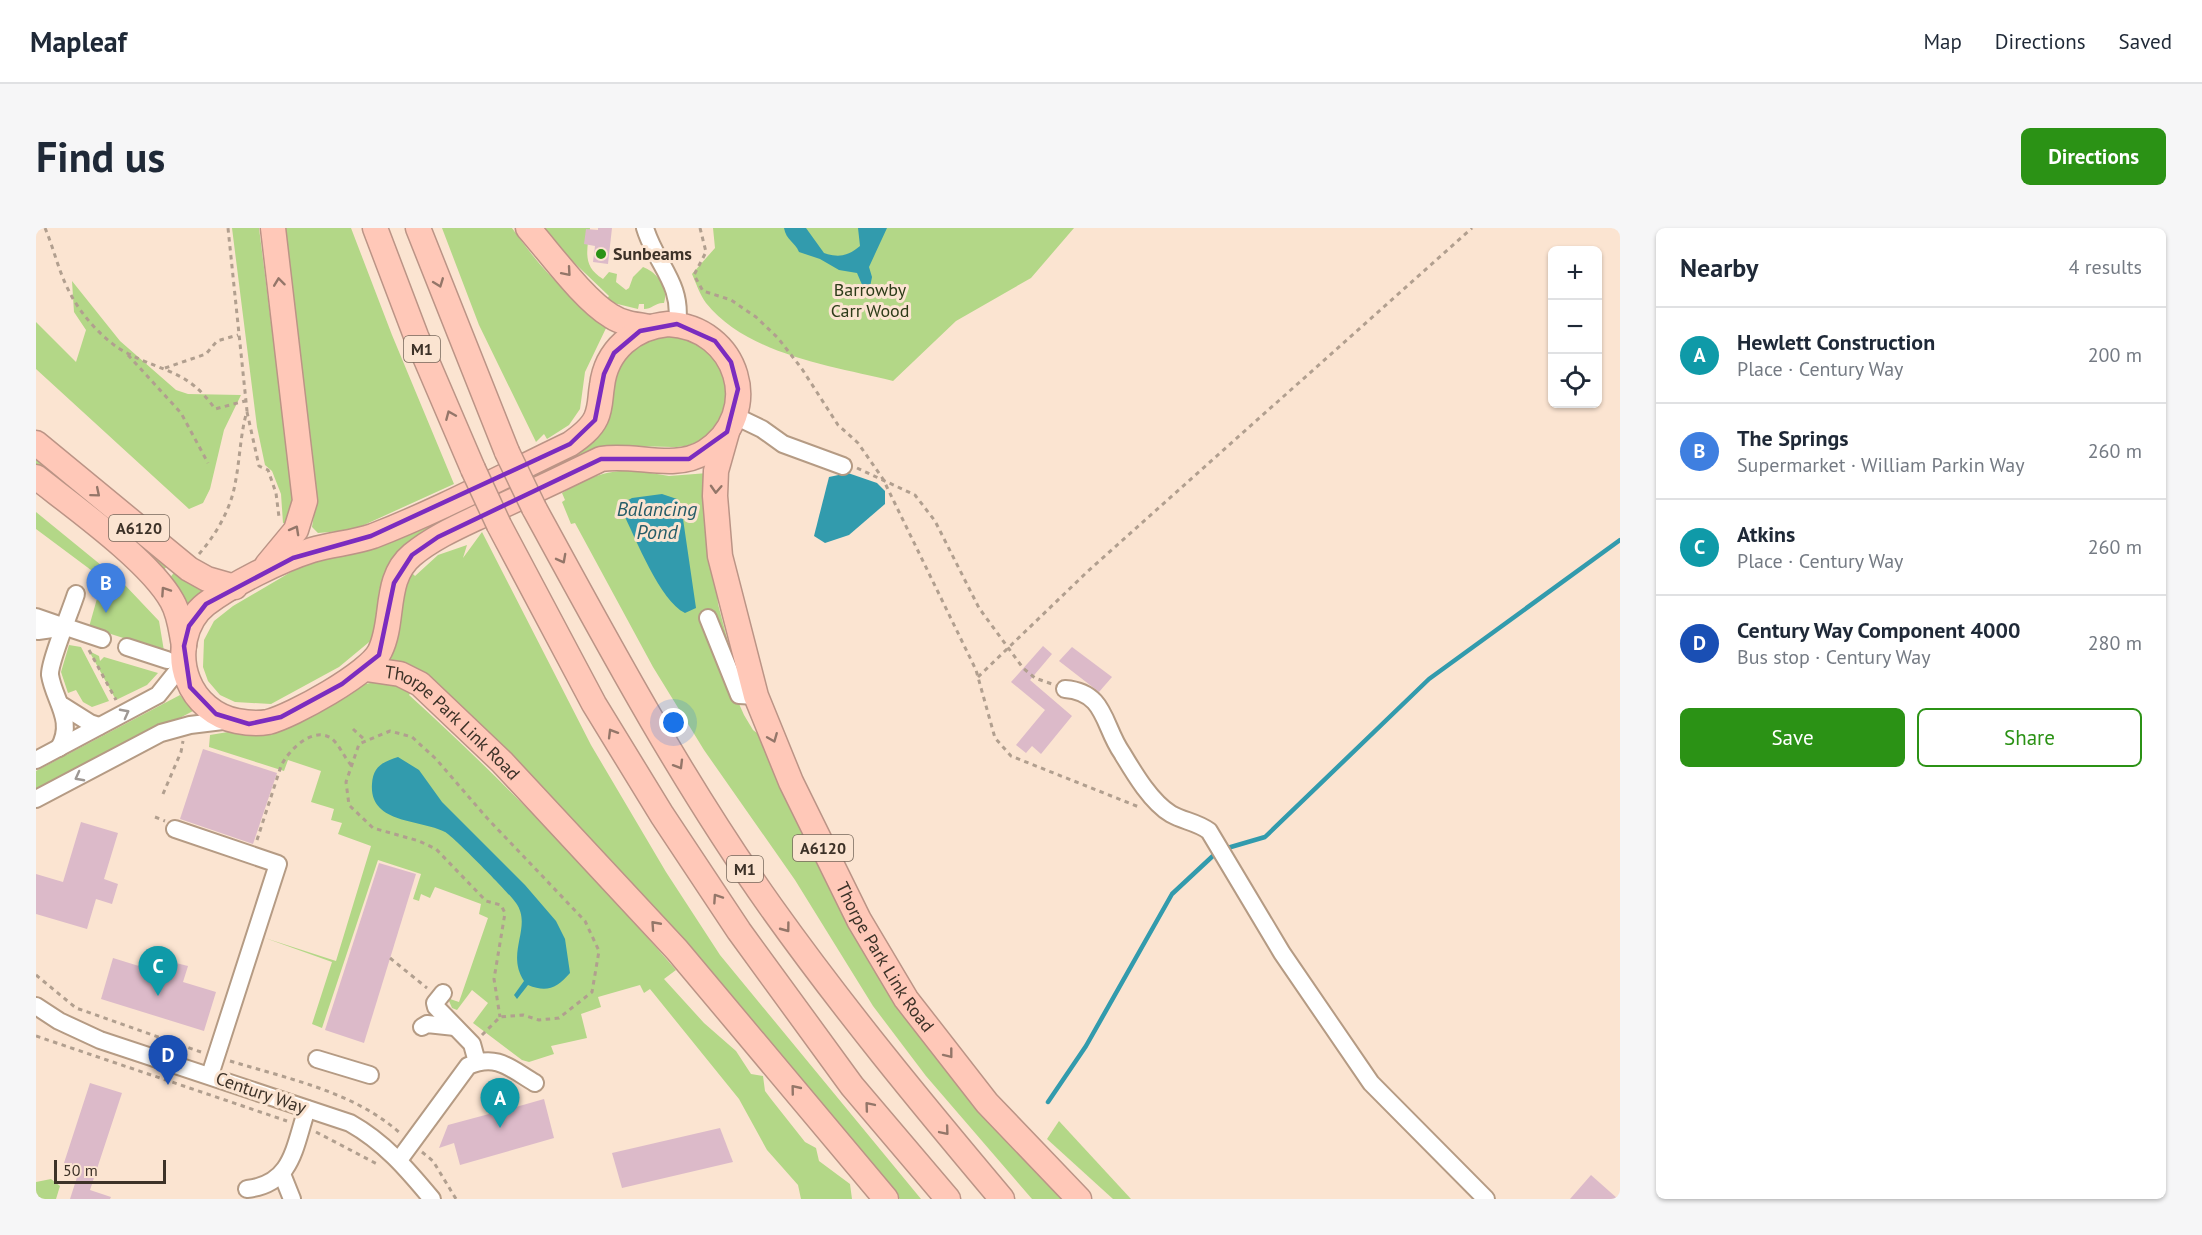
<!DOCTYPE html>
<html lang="en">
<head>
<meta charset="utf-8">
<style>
	:root { --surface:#fff; --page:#f6f6f7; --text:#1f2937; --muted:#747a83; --line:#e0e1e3; --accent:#2b9215 }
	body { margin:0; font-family:"PT Sans",sans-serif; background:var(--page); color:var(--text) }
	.controls { position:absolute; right:18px; top:18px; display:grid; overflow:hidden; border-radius:9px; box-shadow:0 2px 4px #0004 }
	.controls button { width:54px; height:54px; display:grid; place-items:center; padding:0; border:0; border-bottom:2px solid var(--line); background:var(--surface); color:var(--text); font:30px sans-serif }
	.scale { position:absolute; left:18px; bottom:15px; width:112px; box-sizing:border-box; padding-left:6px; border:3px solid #3d3228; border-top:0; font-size:16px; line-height:21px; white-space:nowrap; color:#3d3228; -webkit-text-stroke:4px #fbe4d1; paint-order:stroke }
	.you { position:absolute; left:638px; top:495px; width:21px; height:21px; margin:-15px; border:4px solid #fff; border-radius:50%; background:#1a73e8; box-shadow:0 0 0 9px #1a73e833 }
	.badge { display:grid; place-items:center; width:39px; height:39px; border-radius:50%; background:var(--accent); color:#fff; font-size:20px; font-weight:700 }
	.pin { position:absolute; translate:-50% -50px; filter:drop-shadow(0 2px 3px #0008) }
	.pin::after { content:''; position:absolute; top:32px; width:21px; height:18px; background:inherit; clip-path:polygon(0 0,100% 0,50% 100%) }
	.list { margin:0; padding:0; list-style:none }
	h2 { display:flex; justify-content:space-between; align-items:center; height:78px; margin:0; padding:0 24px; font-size:26px }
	h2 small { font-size:20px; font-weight:400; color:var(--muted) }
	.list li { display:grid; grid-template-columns:39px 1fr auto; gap:18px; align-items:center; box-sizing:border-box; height:96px; padding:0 24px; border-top:2px solid var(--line) }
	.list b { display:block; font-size:22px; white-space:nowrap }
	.list p { margin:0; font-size:20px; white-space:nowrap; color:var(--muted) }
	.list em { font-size:20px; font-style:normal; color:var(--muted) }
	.actions { display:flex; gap:12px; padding:18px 24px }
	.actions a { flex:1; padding:14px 0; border:2px solid var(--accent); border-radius:9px; text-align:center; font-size:21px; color:var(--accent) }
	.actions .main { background:var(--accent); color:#fff }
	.icon { flex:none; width:33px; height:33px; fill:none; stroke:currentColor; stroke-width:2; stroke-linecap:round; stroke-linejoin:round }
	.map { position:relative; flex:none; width:1584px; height:971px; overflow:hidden; border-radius:9px }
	header { display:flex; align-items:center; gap:36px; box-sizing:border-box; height:84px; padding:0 30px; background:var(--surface); border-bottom:2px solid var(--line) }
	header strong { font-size:28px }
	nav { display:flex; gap:33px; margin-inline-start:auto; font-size:21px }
	.intro { display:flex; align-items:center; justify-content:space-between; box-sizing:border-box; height:144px; padding:0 36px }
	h1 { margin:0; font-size:42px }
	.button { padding:15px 27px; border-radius:9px; background:var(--accent); color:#fff; font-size:21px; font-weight:700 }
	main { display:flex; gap:36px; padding:0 36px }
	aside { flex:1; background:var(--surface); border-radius:9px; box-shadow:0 2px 4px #0004 }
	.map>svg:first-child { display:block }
	.green { fill:#b3d787 }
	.water { fill:#329bad }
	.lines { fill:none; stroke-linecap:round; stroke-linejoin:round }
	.stream { stroke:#329bad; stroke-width:4.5 }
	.building { fill:#dcbac9 }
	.minor-casing { stroke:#b59b84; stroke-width:20 }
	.highway-casing { stroke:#bb9486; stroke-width:27 }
	.path { stroke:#b19f8f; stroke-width:3; stroke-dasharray:4.5 4.5; stroke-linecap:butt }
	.minor { stroke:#fff; stroke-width:16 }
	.highway { stroke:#ffc8b8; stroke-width:24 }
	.highway-bridge-casing { stroke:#bb9486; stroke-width:27; stroke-linecap:butt }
	.highway-bridge { stroke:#ffc8b8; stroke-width:24 }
	.oneway { stroke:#947669 }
	.oneway2 { stroke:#9e9894 }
	.marked { fill:none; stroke:#7b2cbf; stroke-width:4.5; stroke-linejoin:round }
	.poi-dot { fill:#2b9215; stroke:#fbe4d1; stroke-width:2 }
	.labels { text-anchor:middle; stroke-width:6; stroke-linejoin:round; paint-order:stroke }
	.shield { fill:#fbe4d1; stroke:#76675b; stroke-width:1.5 }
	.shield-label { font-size:16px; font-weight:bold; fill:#3d3228 }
	.poi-label { font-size:18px; font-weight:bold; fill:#3d3228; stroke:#fbe4d1; text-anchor:start }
	.park-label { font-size:18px; fill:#2c3b18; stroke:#fbe4d1 }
	.street-label { font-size:18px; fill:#3d3228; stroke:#fbe4d1 }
	.water-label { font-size:20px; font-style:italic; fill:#255c67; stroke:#fbe4d1 }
</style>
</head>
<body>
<header>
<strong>Mapleaf</strong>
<nav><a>Map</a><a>Directions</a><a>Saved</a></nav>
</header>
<div class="intro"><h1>Find us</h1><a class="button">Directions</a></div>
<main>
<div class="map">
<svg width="1584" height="971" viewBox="0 0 1584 971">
	<rect width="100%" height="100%" fill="#fbe4d1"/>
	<!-- green -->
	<g class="green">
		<path d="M196 0H223L257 267V282L253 297 247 295 245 266 236 243 229 237 221 199Z"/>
		<path d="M245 0H315L356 107 418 256 317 302 282 305 276 299 280 275Z"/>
		<path d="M406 0H476C502 37 534 73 572 96L549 144 544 181 533 197 511 211 508 206 500 214 443 97Z"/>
		<path d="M508 0H554C551 23 546 38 567 51L573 44 581 46 580 54 590 62 593 60 597 49 607 39C621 44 633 60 628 75 620 74 616 81 608 81V76H603L602 81 569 73 573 68 528 25Z"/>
		<path d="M677 0H1038L995 50 920 93 857 153C796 138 712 127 670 75 664 67 660 55 656 46L679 20Z"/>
		<path d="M36 53 84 113 140 162 152 166 205 167 188 202 174 261 167 275 153 281 0 141V94L40 134 50 102 38 84Z"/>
		<path d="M638 106C651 110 665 113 675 124 698 148 694 187 669 208 646 228 622 213 599 221 572 230 546 246 521 259 465 286 409 314 353 341L343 362 342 393 338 410 303 439 235 476 199 474 184 467 172 453 167 439 168 412 178 393 197 378 260 341 544 217C556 194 582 129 602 116 614 109 625 108 638 106Z"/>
		<path d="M0 228 132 337 126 344 0 242Z"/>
		<path d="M597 242 633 248 672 245 682 376 699 441 696 460 708 487 717 502 725 508 783 635 1029 971H996L890 848 837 778 759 652 668 522 617 439 539 295 535 296 526 274 529 272 526 265C552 250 566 243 597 242Z"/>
		<path d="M0 284 87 355 123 393 128 423 53 399 64 360 53 357 52 352 59 345 0 301Z"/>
		<path d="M446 304 555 517 630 644 684 727 885 971H864L674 746 581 639 492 545 351 433 367 359 375 344 379 348 402 327 431 317 427 330Z"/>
		<path d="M140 342 170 363 152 380 133 351Z"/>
		<path d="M33 417 45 419 73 473 56 479 47 474 40 462 32 465 25 444Z"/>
		<path d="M53 423 63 428 64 433 68 429 122 445 111 457 80 472Z"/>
		<path d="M338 454 360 455 375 464 373 467C468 553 556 645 640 742L628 751 668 795 700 823 715 846 727 848 729 863 735 871 769 914 780 920 783 933 814 956 816 971H765L762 957 731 922 703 871 614 761 608 765 604 757 562 769 565 779 545 786 551 810 515 818 518 826 493 834 486 832 437 795 452 775 436 762 421 782 416 780 413 773 414 771 423 774 452 690 443 686 445 676 399 659 394 670 385 666 383 673 377 671 385 646 342 632 286 800 276 796 296 734 229 710 300 733 335 618 302 606 306 595 295 592 298 581 275 574 285 543 252 532 248 543 173 519 174 507 192 504 222 507 318 459Z"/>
		<path d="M144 467 157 483 0 566V543Z"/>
		<path d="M1023 893 1095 971H1077L1011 911Z"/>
		<path d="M15 951 24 958 20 971H0V954Z"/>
	</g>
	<!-- water -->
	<g class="water">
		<path d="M748 0H770L788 25C803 30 812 28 824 18L822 0H851L833 39 836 49 834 59H827L821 45 803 42 784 31 763 24C759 14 750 12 748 0Z"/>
		<path d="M812 245 841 255 849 263V276L813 307 789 315 778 308 793 249Z"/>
		<path d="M626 266 641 271 646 284 660 380 649 385C624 373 600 311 587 285V275L596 270Z"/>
		<path d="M362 529 383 542 406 574 489 657 520 693 529 711 534 745C521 760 511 765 492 757L481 771 478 767 488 753C469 724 497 699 480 675 474 666 416 607 409 604 383 591 333 596 336 556 337 538 347 534 362 529Z"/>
	</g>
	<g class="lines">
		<!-- stream -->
		<g class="stream">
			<path d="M1188 621 1229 609 1393 451 1584 312"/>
			<path d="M1012 874 1050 818 1136 666 1180 625"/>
		</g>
	</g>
	<!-- building -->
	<g class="building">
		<path d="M562 0H576L572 36 557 34 559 18 548 16 550 1 562 2Z"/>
		<path d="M1007 418 1016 426 994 452 1036 488 1005 526 996 518 990 525 980 517 1009 482 975 454Z"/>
		<path d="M1036 419 1076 449 1063 464 1023 433Z"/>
		<path d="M167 521 241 545 217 616 144 591Z"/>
		<path d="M45 594 82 605 68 651 82 656 76 676 60 671 51 701 0 686V646L27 654Z"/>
		<path d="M343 635 380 646 328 815 289 802Z"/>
		<path d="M77 730 132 747 136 734 152 738 147 754 180 764 168 803 65 771Z"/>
		<path d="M54 855 86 865 54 962 75 969 74 971H34L43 943 27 938Z"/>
		<path d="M478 869 480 879 508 871 518 910 424 937 418 915 403 920 412 897 453 886 450 876Z"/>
		<path d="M684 900 697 934 586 960 576 925Z"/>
		<path d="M1555 947 1582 971H1534Z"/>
	</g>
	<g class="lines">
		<!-- minor casing -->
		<g class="minor-casing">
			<g id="minor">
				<path d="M609 0C620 37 647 55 641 96"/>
				<path d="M699 188 726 201 747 216 807 238"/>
				<path d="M0 389 26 398"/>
				<path d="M672 390 703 467 720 468"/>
				<path d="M2 403 30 399 66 411"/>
				<path d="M91 419 131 432"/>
				<path d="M1029 461C1070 464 1067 498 1086 525 1098 545 1115 574 1135 586 1147 593 1161 594 1173 603L1246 725 1335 855 1450 971"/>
				<path d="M27 478 54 495 63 498"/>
				<path d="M23 520C39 492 18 473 14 447 13 435 35 382 40 366"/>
				<path d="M0 532 122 467 142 442 147 428"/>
				<path d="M0 571 125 505 154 497 195 492"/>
				<path d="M139 601 242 636 174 847"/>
				<path d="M407 765 399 775 400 779 436 816 441 834"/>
				<path d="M0 778 23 793 64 812 314 895C348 914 371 941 396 971"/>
				<path d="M386 799 391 796 419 799"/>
				<path d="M281 831 334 847"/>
				<path d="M363 932 432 838C461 825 475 841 499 855"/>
				<path d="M246 946 256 971"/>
				<path d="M211 961C257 956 258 919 271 881"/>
			</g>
		</g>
		<!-- highway casing -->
		<g class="highway-casing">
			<g id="highway">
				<path d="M339 0 380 108 437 241"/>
				<path d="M382 0 471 224"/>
				<path d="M492 0C514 25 548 72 575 88 587 96 601 97 615 99"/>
				<path d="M632 96C702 99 729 185 669 224 638 243 599 225 565 231 528 249 490 267 453 284 426 297 399 308 376 327 347 351 359 393 344 423 334 445 256 488 232 494 221 496 211 495 201 493 179 489 160 473 152 452 142 427 148 393 170 376 197 356 244 332 276 322 296 316 317 315 337 308 404 282 469 247 534 216 544 209 555 201 560 190 565 179 564 169 566 158 570 122 598 99 632 96Z"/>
				<path id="s1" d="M691 204 680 243 679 268 684 328 720 468 755 554 823 692 870 771 951 875 1043 971"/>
				<path d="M0 215 153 341 171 351 199 359"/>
				<path d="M0 249C38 279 114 333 136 373 144 387 145 403 148 418"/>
				<path d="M498 280C572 416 645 552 735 679 807 780 886 876 966 971"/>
				<path d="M463 297 558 476 626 587 703 703 816 858 912 971"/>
				<path d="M231 337 260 302 269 273 237 0"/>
				<path id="s2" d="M330 441 364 446 384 456 466 534 641 722 850 971"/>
			</g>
		</g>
		<!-- path -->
		<g class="path">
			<path d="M9 0C18 21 23 45 34 65 45 87 69 114 91 125 129 145 152 142 179 181L209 173"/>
			<path d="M664 0 670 24 658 47 667 63 695 72 720 89 742 110 766 141 802 197 822 215 847 251 940 442 959 510 975 528 1103 579"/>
			<path d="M92 127 145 185 172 235"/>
			<path d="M129 140 170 126 181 113 202 107"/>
			<path d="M211 184 223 238 232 242 240 265 243 289"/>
			<path d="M821 240 879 267 899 293 943 380 987 440 999 450 1016 456"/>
			<path d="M163 326C179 308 195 281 199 256 204 232 204 207 211 183L192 0"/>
			<path d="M53 422 80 472"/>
			<path d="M942 449 1051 344 1436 0"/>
			<path d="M317 501 329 512"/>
			<path d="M127 566 145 524 147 513"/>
			<path d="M119 589 129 593"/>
			<path d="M221 612 245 538C252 523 276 498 295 510 303 516 308 529 315 537"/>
			<path d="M354 730 391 760"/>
			<path d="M0 747 40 780 165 824"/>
			<path d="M446 807 464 789 487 787 503 792 523 790 556 764 563 723 549 693 451 590 400 531 376 509 354 503 323 516 310 554 313 577 337 600 383 613 400 621 450 673 465 677 469 685 458 751 464 789"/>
			<path d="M0 808 251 893"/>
			<path d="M194 833C253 851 319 864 365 906"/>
			<path d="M280 904 343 937"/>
			<path d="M386 924 397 933 420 971"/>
		</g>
		<!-- minor -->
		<use href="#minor" class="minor"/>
		<!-- highway -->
		<use href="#highway" class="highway"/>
		<!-- highway-bridge casing -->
		<g class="highway-bridge-casing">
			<g id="highway-bridge">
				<path d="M471 224 498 280"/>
				<path d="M437 241 463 297"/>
			</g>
		</g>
		<!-- highway-bridge -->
		<use href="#highway-bridge" class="highway-bridge"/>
	</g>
	<!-- one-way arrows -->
	<defs><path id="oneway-chevron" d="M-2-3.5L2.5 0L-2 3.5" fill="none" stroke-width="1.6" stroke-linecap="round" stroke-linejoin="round" transform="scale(1.5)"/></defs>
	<g class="oneway">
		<use href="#oneway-chevron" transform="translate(531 44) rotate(49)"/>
		<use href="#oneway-chevron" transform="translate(243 54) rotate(-97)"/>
		<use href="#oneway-chevron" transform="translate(403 55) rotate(69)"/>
		<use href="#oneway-chevron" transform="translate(414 187) rotate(-113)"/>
		<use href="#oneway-chevron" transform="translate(680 261) rotate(93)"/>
		<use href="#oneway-chevron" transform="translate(60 265) rotate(40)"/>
		<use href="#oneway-chevron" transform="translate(259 302) rotate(-61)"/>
		<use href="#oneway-chevron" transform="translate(526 331) rotate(62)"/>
		<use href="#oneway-chevron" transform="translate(129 363) rotate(-124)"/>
		<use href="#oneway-chevron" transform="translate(576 505) rotate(-121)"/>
		<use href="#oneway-chevron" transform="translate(737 510) rotate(68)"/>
		<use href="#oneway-chevron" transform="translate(643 537) rotate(59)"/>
		<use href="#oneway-chevron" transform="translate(681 670) rotate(-124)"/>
		<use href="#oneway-chevron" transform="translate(619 697) rotate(-132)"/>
		<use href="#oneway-chevron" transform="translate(750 700) rotate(53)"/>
		<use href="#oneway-chevron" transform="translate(913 826) rotate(52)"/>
		<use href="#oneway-chevron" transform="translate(759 861) rotate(-129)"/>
		<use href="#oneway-chevron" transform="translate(833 878) rotate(-130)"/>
		<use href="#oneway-chevron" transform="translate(909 903) rotate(50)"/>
	</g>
	<g class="oneway2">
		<use href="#oneway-chevron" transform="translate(89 485) rotate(-28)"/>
		<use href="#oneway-chevron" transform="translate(43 549) rotate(152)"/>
	</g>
	<!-- marked area -->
	<path class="marked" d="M641 96 679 113 695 134 702 161 691 204 653 231H565L402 309 376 327 358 355 343 427 306 456 245 489 213 496 180 486 154 459 148 418 153 398 170 376 257 330 335 308 534 216 559 192 568 146 578 125 604 103Z"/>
	<!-- markers -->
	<circle class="poi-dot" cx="565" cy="26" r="6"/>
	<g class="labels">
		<!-- shield labels -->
		<g class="shield">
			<rect x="368" y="108" width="36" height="26" rx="4.5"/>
			<rect x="73" y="287" width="60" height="26" rx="4.5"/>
			<rect x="757" y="607" width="60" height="26" rx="4.5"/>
			<rect x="691" y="628" width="36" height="26" rx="4.5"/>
		</g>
		<g class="shield-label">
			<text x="386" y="127">M1</text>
			<text x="103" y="306">A6120</text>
			<text x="787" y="626">A6120</text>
			<text x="709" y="647">M1</text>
		</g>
		<!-- poi labels -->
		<g class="poi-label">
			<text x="577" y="32">Sunbeams</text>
		</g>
		<!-- park labels -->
		<g class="park-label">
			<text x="834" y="68">Barrowby<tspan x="834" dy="21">Carr Wood</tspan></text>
		</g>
		<!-- street labels -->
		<g class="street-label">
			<text dy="6" stroke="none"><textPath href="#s2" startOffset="105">Thorpe Park Link Road</textPath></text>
			<text dy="6" stroke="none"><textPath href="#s1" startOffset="562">Thorpe Park Link Road</textPath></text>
			<text transform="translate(225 865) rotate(19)" y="6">Century Way</text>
		</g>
		<!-- water labels -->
		<g class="water-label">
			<text x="621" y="288">Balancing<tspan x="621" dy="23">Pond</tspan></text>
		</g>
	</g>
</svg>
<div class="controls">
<button>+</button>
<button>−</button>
<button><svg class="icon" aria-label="locate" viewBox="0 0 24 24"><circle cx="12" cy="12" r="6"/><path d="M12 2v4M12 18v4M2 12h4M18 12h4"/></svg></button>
</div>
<div class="scale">50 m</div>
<div class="you"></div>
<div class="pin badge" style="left:464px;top:900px;background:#0f9aa8">A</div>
<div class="pin badge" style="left:70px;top:385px;background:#3f7fe0">B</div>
<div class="pin badge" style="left:122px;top:768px;background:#0f9aa8">C</div>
<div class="pin badge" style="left:132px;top:857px;background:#1a4fb4">D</div>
</div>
<aside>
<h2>Nearby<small>4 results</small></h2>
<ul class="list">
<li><span class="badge" style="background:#0f9aa8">A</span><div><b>Hewlett Construction</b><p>Place · Century Way</p></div><em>200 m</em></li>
<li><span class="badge" style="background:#3f7fe0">B</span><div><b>The Springs</b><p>Supermarket · William Parkin Way</p></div><em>260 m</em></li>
<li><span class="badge" style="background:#0f9aa8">C</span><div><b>Atkins</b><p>Place · Century Way</p></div><em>260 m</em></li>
<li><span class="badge" style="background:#1a4fb4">D</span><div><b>Century Way Component 4000</b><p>Bus stop · Century Way</p></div><em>280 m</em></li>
</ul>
<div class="actions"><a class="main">Save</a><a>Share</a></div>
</aside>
</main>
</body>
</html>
